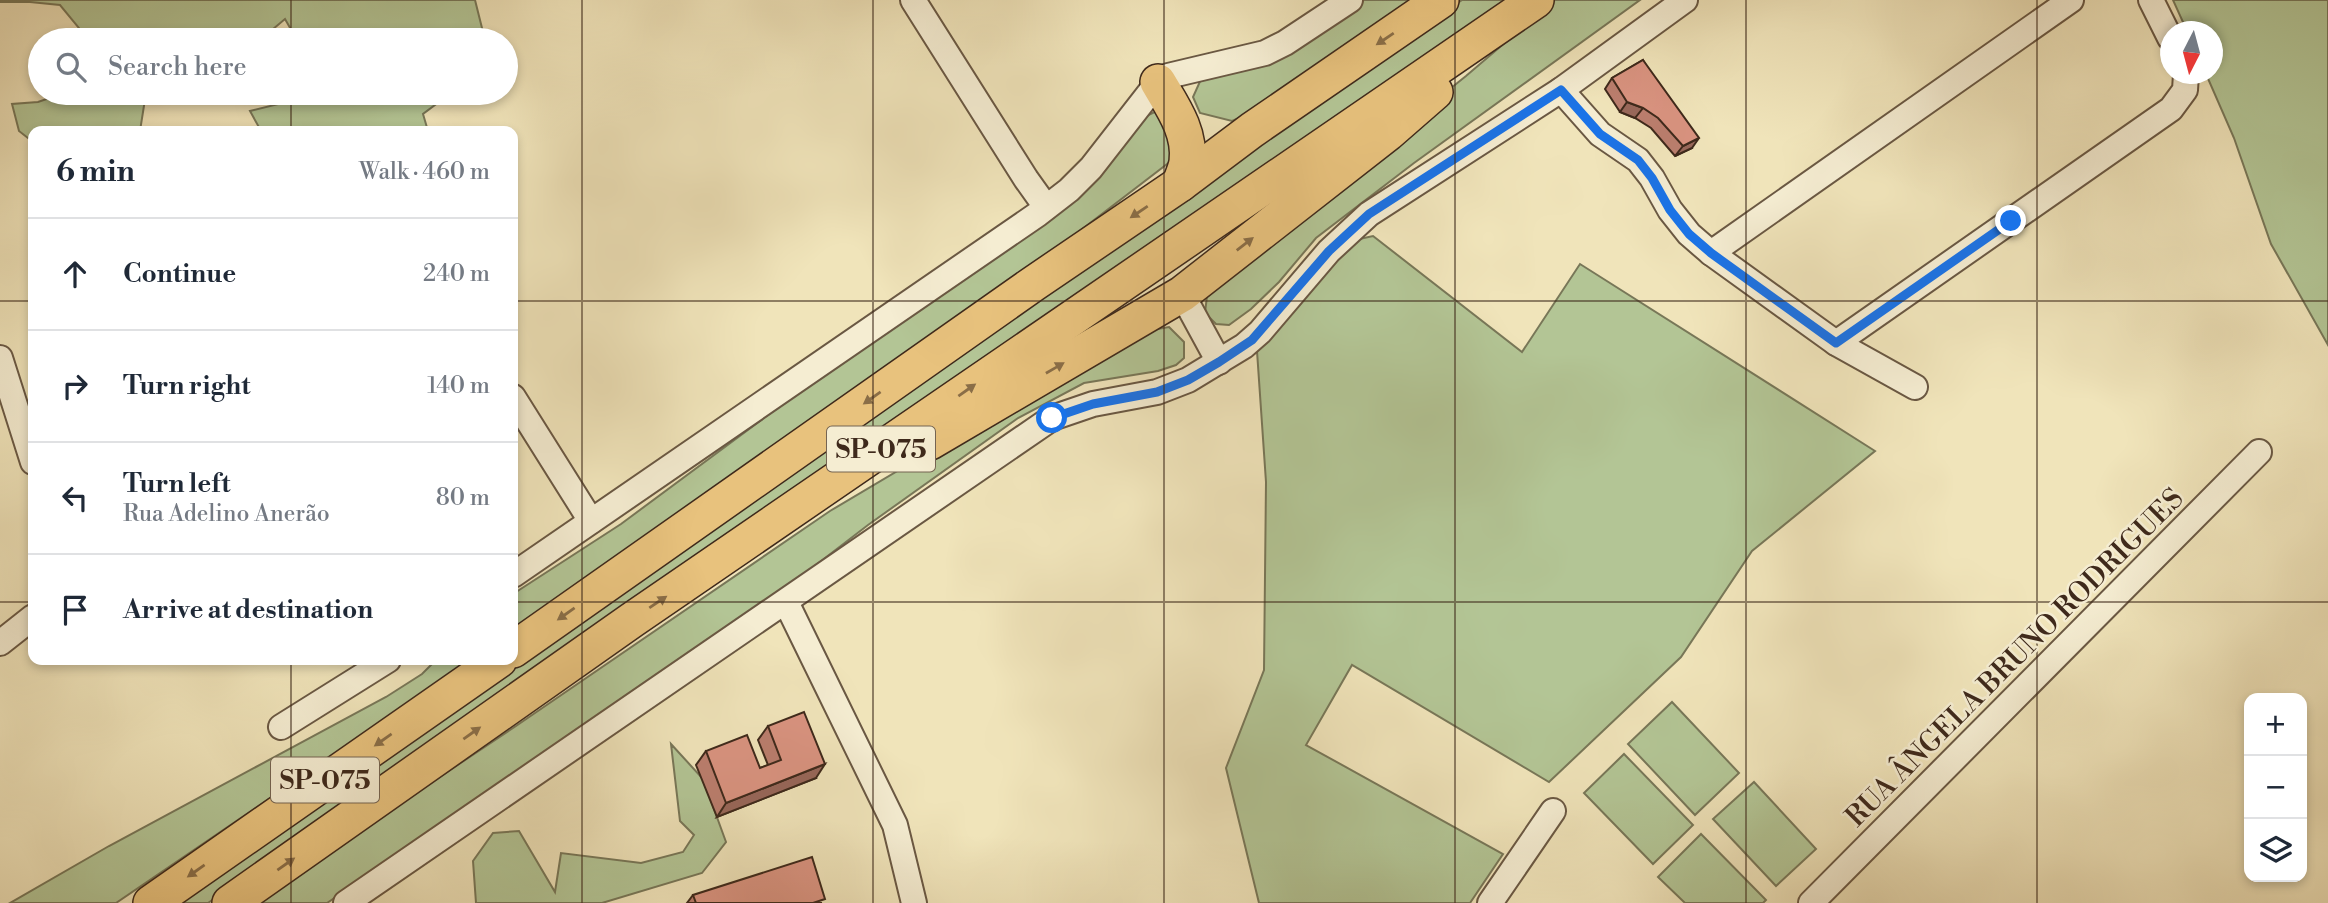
<!DOCTYPE html>
<html lang="en">
<head>
<meta charset="utf-8">
<style>
	:root { --surface:#fff; --page:#f2f2f3; --text:#1f2937; --muted:#747a83; --line:#e0e1e3 }
	body { margin:0; font-family:"Libre Bodoni",serif; background:var(--page); color:var(--text) }
	.controls { position:absolute; right:21px; bottom:21px; display:grid; overflow:hidden; border-radius:14px; box-shadow:0 4px 10px #0003 }
	.controls button { width:63px; height:63px; display:grid; place-items:center; padding:0; border:0; border-bottom:2px solid var(--line); background:var(--surface); color:var(--text); font:35px sans-serif }
	.compass { position:absolute; left:2160px; top:21px; width:63px; height:63px; border-radius:50%; background:var(--surface); box-shadow:0 4px 10px #0003; rotate:186deg }
	.stop { position:absolute; width:21px; height:21px; margin:-16px; border:5px solid #1a73e8; border-radius:50%; background:#fff }
	.stop.end { background:#1a73e8; border-color:#fff; box-shadow:0 2px 7px #0008 }
	.list { margin:0; padding:0; list-style:none }
	h2 { display:flex; justify-content:space-between; align-items:center; height:91px; margin:0; padding:0 28px; font-size:30px }
	h2 small { font-size:23px; font-weight:400; color:var(--muted) }
	.list li { display:grid; grid-template-columns:46px 1fr auto; gap:21px; align-items:center; box-sizing:border-box; height:112px; padding:0 28px; border-top:2px solid var(--line) }
	.list b { display:block; font-size:26px; white-space:nowrap }
	.list p { margin:0; font-size:23px; white-space:nowrap; color:var(--muted) }
	.list em { font-size:23px; font-style:normal; color:var(--muted) }
	.icon { flex:none; width:38px; height:38px; fill:none; stroke:currentColor; stroke-width:2; stroke-linecap:round; stroke-linejoin:round }
	.map { position:relative; flex:none; width:2328px; height:903px; overflow:hidden }
	.search { position:absolute; background:var(--surface); box-shadow:0 4px 10px #0003; left:28px; top:28px; width:490px; height:77px; display:flex; align-items:center; gap:18px; box-sizing:border-box; padding:0 24px; border-radius:38px; color:var(--muted); font-size:26px }
	.panel { position:absolute; background:var(--surface); box-shadow:0 4px 10px #0003; left:28px; top:126px; width:490px; height:539px; border-radius:14px }
	.map>svg:first-child { display:block }
	.green { fill:#b3c595; stroke:#787758; stroke-width:2 }
	.lines { fill:none; stroke-linecap:round; stroke-linejoin:round }
	.minor-casing { stroke:#6a5843; stroke-width:28 }
	.highway-casing { stroke:#3e291b; stroke-width:38 }
	.minor { stroke:#f5edd2; stroke-width:24 }
	.highway { stroke:#e8c27d; stroke-width:35 }
	.wall { fill:#bb7e6e; stroke:#3e291b; stroke-width:2 }
	.shaded-wall { fill:#98675a; stroke:#3e291b; stroke-width:2 }
	.building { fill:#d99380; stroke:#3e291b; stroke-width:2 }
	.oneway { fill:#8a6e47 }
	.route { stroke:#1a73e8; stroke-width:9 }
	.grid { fill:none; stroke:#3e291b; stroke-width:2; stroke-opacity:0.55 }
	.labels { text-anchor:middle; stroke-width:5; stroke-linejoin:round; paint-order:stroke }
	.shield { fill:#f5edd2; stroke:#756452; stroke-width:2 }
	.shield-label { font-size:26px; font-weight:bold; fill:#3e291b }
	.street-label { font-size:28px; fill:#3e291b; stroke:#f5edd2 }
</style>
</head>
<body>
<div class="map">
<svg width="2328" height="903" viewBox="0 0 2328 903">
	<rect width="100%" height="100%" fill="#f0e4ba"/>
	<filter id="stains"><feTurbulence type="fractalNoise" baseFrequency=".00286" numOctaves="4"/><feColorMatrix values="0 0 0 0 .2 0 0 0 0 .09 0 0 0 0 .02 0 0 0 .5 -.17"/></filter>
	<radialGradient id="worn" r=".72"><stop offset=".6" stop-color="#630" stop-opacity="0"/><stop offset="1" stop-color="#630" stop-opacity=".3"/></radialGradient>
	<!-- green -->
	<g class="green">
		<path d="M0 0H475L485 40H297L285 19 260 40H79V28L60 5 30 2H0Z"/>
		<path d="M1363 0H1417L1260 109 1232 121 1200 113 1193 97 1202 77 1294 45Z"/>
		<path d="M1462 0H1516L511 691 208 903H174L989 328Z"/>
		<path d="M1555 0H1640L1414 163 1316 238 1279 282 1251 309 1229 325 1216 324 1205 313 1207 296 1237 260 1466 76Z"/>
		<path d="M2173 0H2328V345L2271 244 2234 138 2206 74H2212V32L2187 31Z"/>
		<path d="M64 93H146L140 131H33V142L19 131 12 104 38 102Z"/>
		<path d="M323 93H451L423 114 428 131H261L250 111Z"/>
		<path d="M1159 110 1169 119 1171 161 914 358 513 633V594L621 524 873 337 1142 118Z"/>
		<path d="M1373 236 1522 352 1580 264 1875 451 1752 551 1681 657 1549 782 1352 665 1306 745 1503 854 1470 903H1259L1226 768 1264 670 1266 482 1257 351 1355 240Z"/>
		<path d="M1169 327 1184 342V358L1176 365 1158 371 1084 383 1018 418 868 525 734 628 327 903H251L516 726 830 511 1128 334Z"/>
		<path d="M436 660H473L116 903H10L109 846 386 697 422 674Z"/>
		<path d="M1672 702 1739 773 1695 815 1628 744Z"/>
		<path d="M671 744 703 779 726 842 702 873 602 903H476L473 861 493 833 519 831 555 892 561 853 641 863 683 852 694 835 680 821Z"/>
		<path d="M1624 754 1693 825 1653 864 1584 793Z"/>
		<path d="M1754 782 1816 849 1776 886 1713 819Z"/>
		<path d="M1701 834 1766 900 1763 903H1685L1658 877Z"/>
	</g>
	<g class="lines">
		<!-- minor casing -->
		<g class="minor-casing">
			<g id="minor">
				<path d="M913 0 1026 179 1046 207"/>
				<path d="M2151 0 2170 38"/>
				<path d="M1561 90 1600 134 1638 160 1652 178 1670 210 1689 234 1711 253 1836 343 1915 387"/>
				<path d="M1711 253 2071 0"/>
				<path d="M1182 294 1219 362"/>
				<path d="M1836 343 2171 109 2185 90 2186 74"/>
				<path d="M0 358 33 462"/>
				<path d="M513 397 591 521"/>
				<path d="M513 575 1038 214 1069 190 1091 168 1158 82 1168 76 1265 53 1285 43 1350 0"/>
				<path d="M786 602 895 825 914 903"/>
				<path d="M0 643 33 617"/>
				<path d="M281 727 388 660"/>
				<path d="M346 903 1052 418 1093 404 1157 392 1188 380 1244 346 1260 332 1329 251 1369 214 1561 90 1685 0"/>
				<path d="M1490 903 1553 811"/>
				<path d="M1811 903 2259 452"/>
			</g>
		</g>
		<!-- highway casing -->
		<g class="highway-casing">
			<g id="highway">
				<path d="M1158 82C1172 106 1191 132 1187 162 1186 169 1182 177 1180 184"/>
				<path d="M930 442 1182 294 1388 133 1435 92"/>
				<path d="M513 650 1033 284 1180 184 1252 130 1441 0"/>
				<path d="M151 903 499 660"/>
				<path d="M230 903 632 620 1536 0"/>
			</g>
		</g>
		<!-- minor -->
		<use href="#minor" class="minor"/>
		<!-- highway -->
		<use href="#highway" class="highway"/>
	</g>
	<!-- wall -->
	<g class="wall">
		<path d="M1643 60 1692 148 1675 156 1651 128 1635 118 1620 112 1605 89 1612 78Z"/>
		<path d="M768 726 816 778 717 817 696 765 706 751 760 768 768 765 758 740Z"/>
		<path d="M693 895 822 903H687Z"/>
	</g>
	<!-- shaded-wall -->
	<g class="shaded-wall">
		<path d="M1627 102 1643 108 1635 118 1620 112Z"/>
		<path d="M1699 138 1692 148 1675 156 1683 146Z"/>
		<path d="M825 764 816 778 717 817 726 803Z"/>
	</g>
	<!-- building -->
	<g class="building">
		<path d="M1643 60 1699 138 1683 146 1658 118 1643 108 1627 102 1612 78Z"/>
		<path d="M804 712 825 764 726 803 706 751 747 735 760 768 781 760 768 726Z"/>
		<path d="M812 857 825 899 813 903H696L693 895Z"/>
	</g>
	<!-- one-way arrows -->
	<defs><path id="oneway-solid" d="M-6-.8H1V-3.2L6.5 0L1 3.2V.8H-6Z" transform="scale(1.75)"/></defs>
	<g class="oneway">
		<use href="#oneway-solid" transform="translate(1385 39) rotate(146)"/>
		<use href="#oneway-solid" transform="translate(1139 212) rotate(146)"/>
		<use href="#oneway-solid" transform="translate(1245 244) rotate(-38)"/>
		<use href="#oneway-solid" transform="translate(1055 368) rotate(-30)"/>
		<use href="#oneway-solid" transform="translate(967 390) rotate(-35)"/>
		<use href="#oneway-solid" transform="translate(872 398) rotate(145)"/>
		<use href="#oneway-solid" transform="translate(658 602) rotate(-34)"/>
		<use href="#oneway-solid" transform="translate(566 614) rotate(145)"/>
		<use href="#oneway-solid" transform="translate(472 733) rotate(-35)"/>
		<use href="#oneway-solid" transform="translate(383 740) rotate(145)"/>
		<use href="#oneway-solid" transform="translate(286 864) rotate(-35)"/>
		<use href="#oneway-solid" transform="translate(196 871) rotate(145)"/>
	</g>
	<g class="lines">
		<!-- route -->
		<path class="route" d="M1052 418 1093 404 1157 392 1188 380 1219 362 1252 340 1329 251 1369 214 1561 90 1600 134 1638 160 1652 178 1670 210 1689 234 1711 253 1836 343 2011 221"/>
	</g>
	<!-- grid -->
	<path class="grid" d="M291 0V40M582 0V903M873 0V903M1164 0V903M1455 0V903M1746 0V903M2037 0V903M291 93V131M0 301H33M513 301H2328M0 602H33M513 602H2328M291 660V903"/>
	<g class="labels">
		<!-- shield labels -->
		<g class="shield">
			<rect x="827" y="426.5" width="108" height="45" rx="5"/>
			<rect x="271" y="757.5" width="108" height="45" rx="5"/>
		</g>
		<g class="shield-label">
			<text x="881" y="458">SP-075</text>
			<text x="325" y="789">SP-075</text>
		</g>
		<!-- street labels -->
		<g class="street-label">
			<text transform="translate(2014 657) rotate(-45)" y="10">RUA ÂNGELA BRUNO RODRIGUES</text>
		</g>
	</g>
	<rect width="100%" height="100%" filter="url(#stains)"/>
	<rect width="100%" height="100%" fill="url(#worn)"/>
</svg>
<div class="controls">
<button>+</button>
<button>−</button>
<button><svg class="icon" aria-label="layers" viewBox="0 0 24 24"><path d="M12 4l9 5-9 5-9-5zM3 14l9 5 9-5"/></svg></button>
</div>
<svg class="compass" viewBox="-18 -18 36 36"><path d="M0-13l5 13h-10z" fill="#e53935"/><path d="M0 13l5-13h-10z" fill="#747a83"/></svg>
<div class="stop" style="left:1052px;top:418px"></div>
<div class="stop end" style="left:2011px;top:221px"></div>
<div class="search"><svg class="icon" aria-label="search" viewBox="0 0 24 24"><circle cx="10" cy="10" r="6"/><path d="M15 15l6 6"/></svg>Search here</div>
<section class="panel">
<h2>6 min<small>Walk · 460 m</small></h2>
<ul class="list">
<li><svg class="icon" aria-label="ahead" viewBox="0 0 24 24"><path d="M12 20V5M6 11l6-6 6 6"/></svg><div><b>Continue</b></div><em>240 m</em></li>
<li><svg class="icon" aria-label="right" viewBox="0 0 24 24"><path d="M7 20v-9h11M14 6l5 5-5 5"/></svg><div><b>Turn right</b></div><em>140 m</em></li>
<li><svg class="icon" aria-label="left" viewBox="0 0 24 24"><path d="M17 20v-9H6M10 6l-5 5 5 5"/></svg><div><b>Turn left</b><p>Rua Adelino Anerão</p></div><em>80 m</em></li>
<li><svg class="icon" aria-label="arrive" viewBox="0 0 24 24"><path d="M6 21V4h12l-3 4 3 4H6"/></svg><div><b>Arrive at destination</b></div></li>
</ul>
</section>
</div>
</body>
</html>
